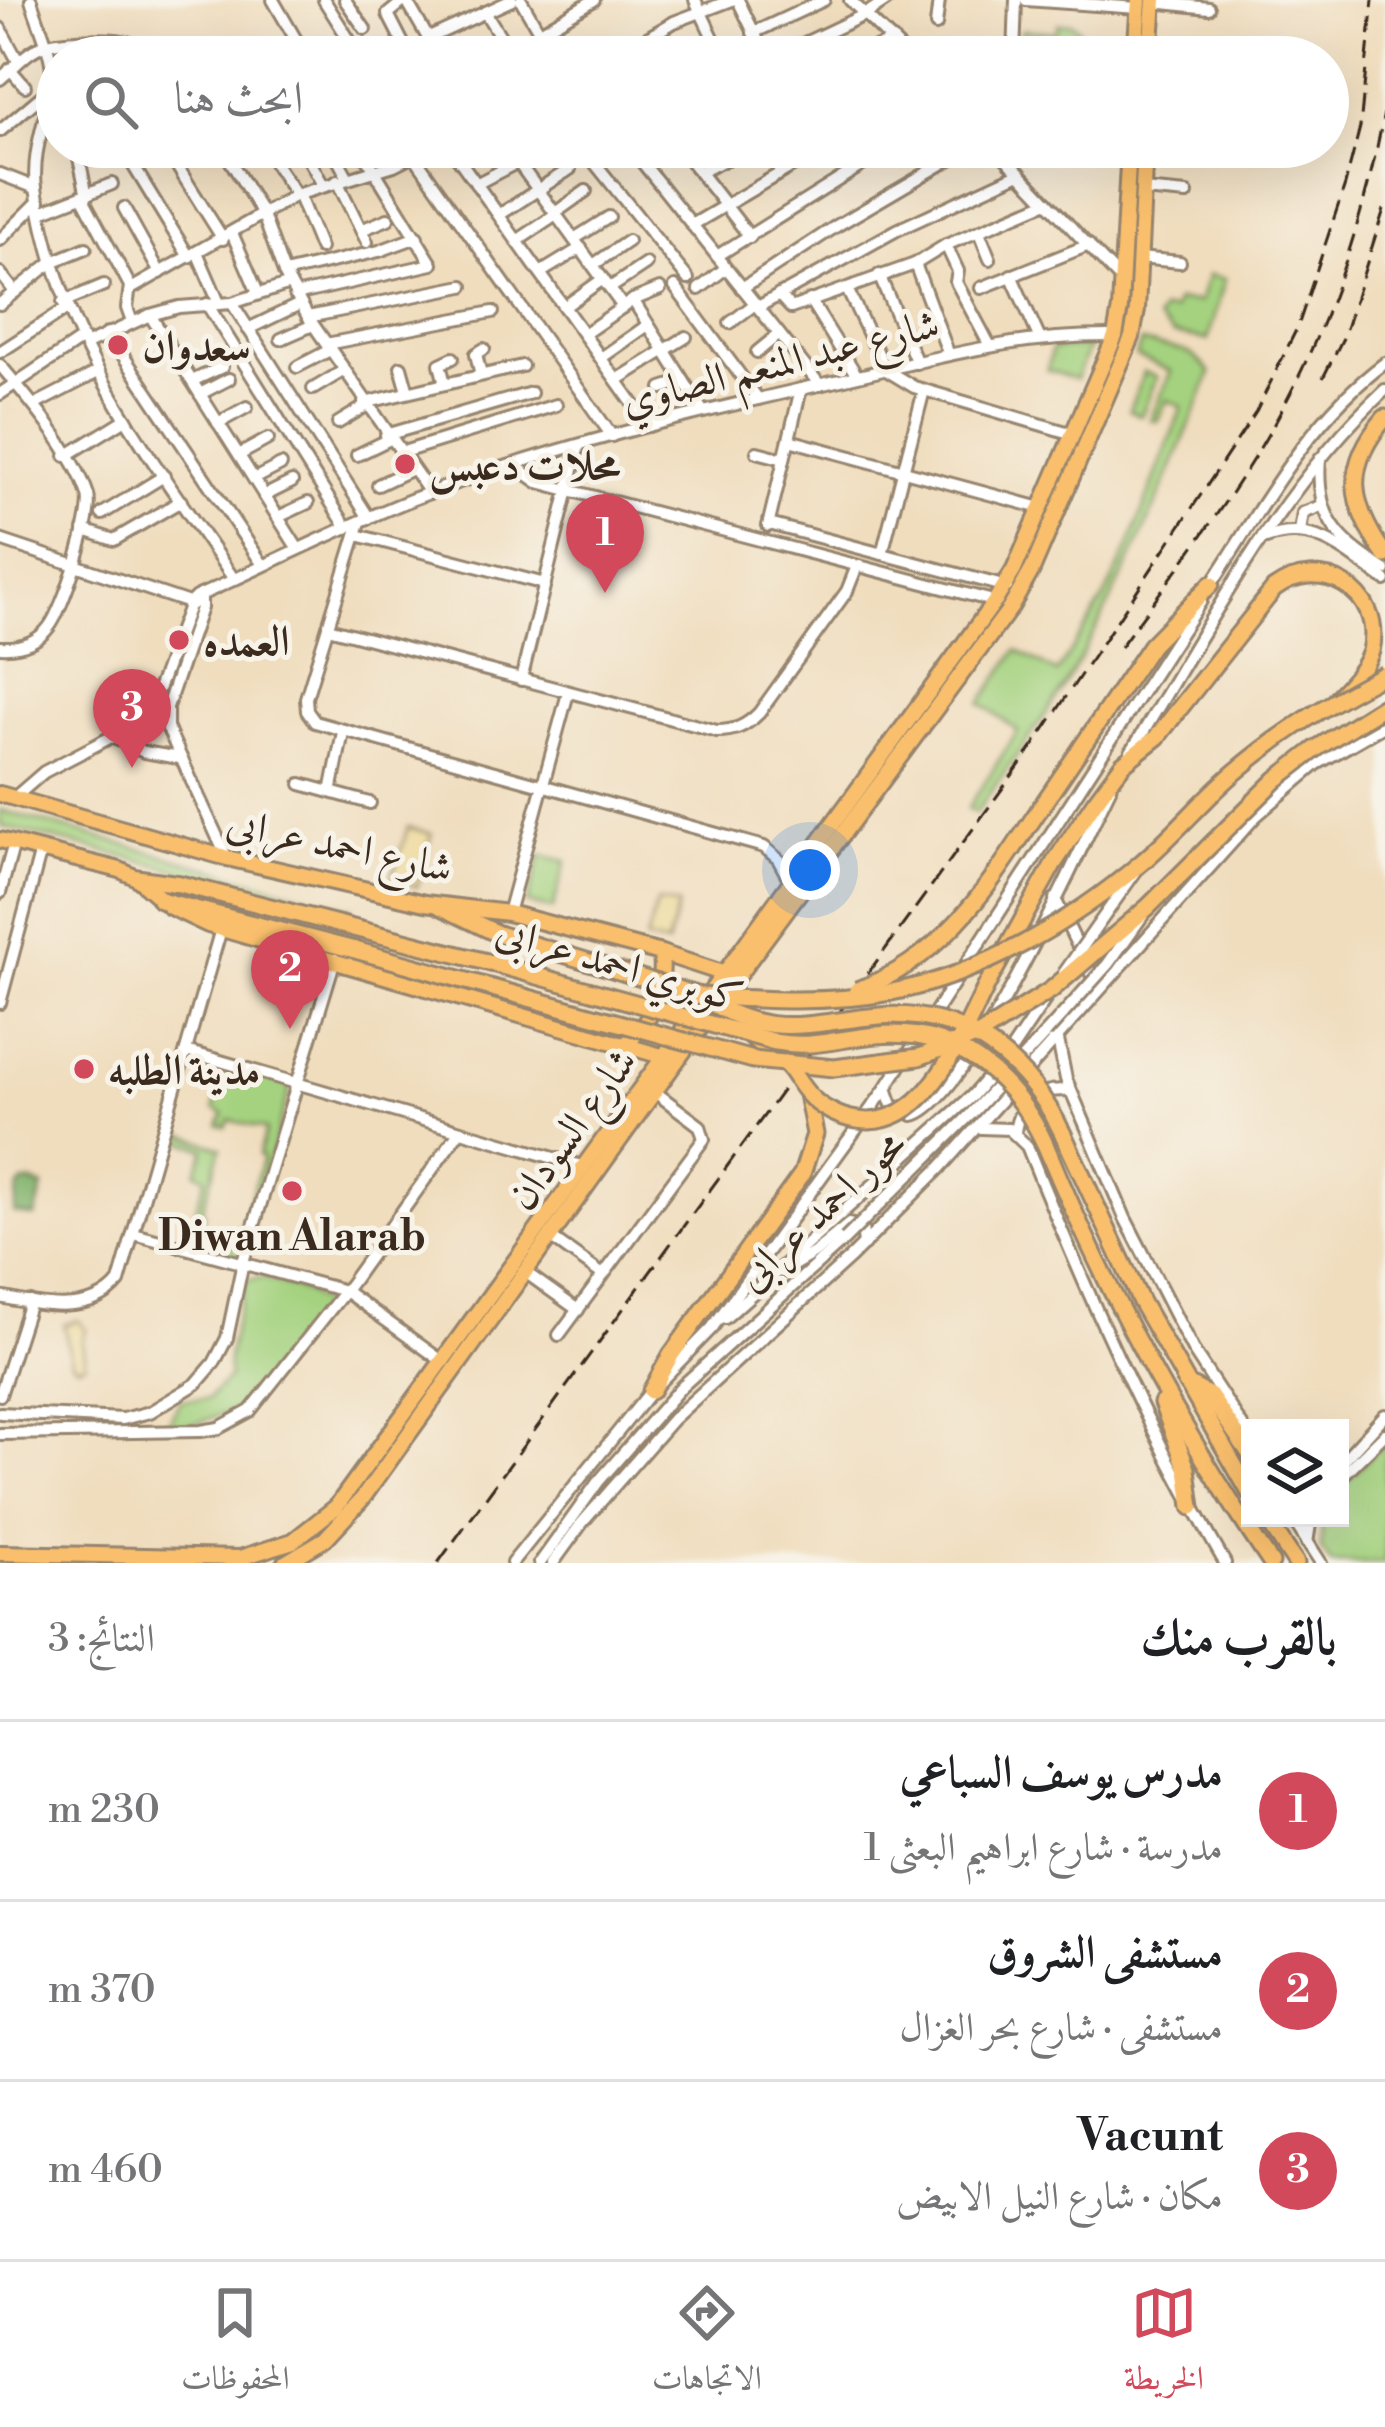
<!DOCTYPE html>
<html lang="ar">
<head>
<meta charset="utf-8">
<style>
	:root { --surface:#fff; --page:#f2f2f2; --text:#202124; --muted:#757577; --line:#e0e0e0; --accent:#d1495b }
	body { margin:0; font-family:"Libre Bodoni",Amiri,serif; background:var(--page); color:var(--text); direction:rtl }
	.controls { position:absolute; right:36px; bottom:36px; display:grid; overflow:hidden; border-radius:0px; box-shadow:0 12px 48px #0002 }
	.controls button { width:108px; height:108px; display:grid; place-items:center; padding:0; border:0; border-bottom:3px solid var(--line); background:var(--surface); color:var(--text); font:60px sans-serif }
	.you { position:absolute; left:810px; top:870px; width:42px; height:42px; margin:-30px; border:9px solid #fff; border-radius:50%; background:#1a73e8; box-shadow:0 0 0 18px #1a73e833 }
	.badge { display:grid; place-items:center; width:78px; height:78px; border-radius:50%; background:var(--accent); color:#fff; font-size:39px; font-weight:700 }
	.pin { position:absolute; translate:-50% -99px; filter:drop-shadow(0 3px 6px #0008) }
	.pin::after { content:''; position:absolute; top:63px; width:42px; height:36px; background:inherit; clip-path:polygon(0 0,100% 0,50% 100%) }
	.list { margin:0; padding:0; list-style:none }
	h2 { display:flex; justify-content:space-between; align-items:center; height:156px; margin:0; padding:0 48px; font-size:51px }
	h2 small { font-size:39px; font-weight:400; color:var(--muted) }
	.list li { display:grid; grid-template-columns:78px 1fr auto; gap:36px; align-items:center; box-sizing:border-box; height:180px; padding:0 48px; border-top:3px solid var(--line) }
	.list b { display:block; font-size:45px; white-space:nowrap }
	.list p { margin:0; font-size:39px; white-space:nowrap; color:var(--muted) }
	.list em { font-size:39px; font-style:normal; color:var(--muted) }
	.icon { flex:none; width:66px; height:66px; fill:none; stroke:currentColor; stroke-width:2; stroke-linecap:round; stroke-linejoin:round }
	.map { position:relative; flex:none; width:1385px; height:1563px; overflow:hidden; direction:ltr }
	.search { position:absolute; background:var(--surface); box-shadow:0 12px 48px #0002; left:36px; right:36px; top:36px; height:132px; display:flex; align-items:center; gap:30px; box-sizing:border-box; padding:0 42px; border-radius:66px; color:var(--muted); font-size:45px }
	.sheet { height:696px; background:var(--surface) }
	nav { display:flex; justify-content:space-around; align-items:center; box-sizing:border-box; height:168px; border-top:3px solid var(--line); background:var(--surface); font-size:33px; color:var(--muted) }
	nav a { display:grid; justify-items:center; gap:6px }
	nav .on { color:var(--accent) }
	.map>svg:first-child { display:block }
	.green { fill:#a4d27f; stroke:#707e4e; stroke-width:3 }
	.forest { fill:#83b46e; stroke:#5f6f46; stroke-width:3 }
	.sand { fill:#eeda9e; stroke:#94825e; stroke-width:3 }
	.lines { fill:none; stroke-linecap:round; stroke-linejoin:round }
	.minor-casing { stroke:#96846e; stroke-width:16 }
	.major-casing { stroke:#96846e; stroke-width:20 }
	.highway-casing { stroke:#96846e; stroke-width:21 }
	.minor { stroke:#fff; stroke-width:10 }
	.major { stroke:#f9bf6d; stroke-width:14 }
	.highway { stroke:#f9bf6d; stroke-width:15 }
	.rail { stroke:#3b2a1e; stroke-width:3; stroke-dasharray:18 9; stroke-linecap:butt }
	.minor-bridge-casing { stroke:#96846e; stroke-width:16; stroke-linecap:butt }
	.highway-bridge-casing { stroke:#96846e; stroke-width:21; stroke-linecap:butt }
	.minor-bridge { stroke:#fff; stroke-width:10 }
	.highway-bridge { stroke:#f9bf6d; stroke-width:15 }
	.poi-dot { fill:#d1495b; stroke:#f7f3e8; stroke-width:4.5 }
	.labels { text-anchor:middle; stroke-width:10; stroke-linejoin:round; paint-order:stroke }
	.poi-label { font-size:42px; font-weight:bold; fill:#3b2a1e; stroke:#f7f3e8; text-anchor:start }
	.street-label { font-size:42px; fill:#3b2a1e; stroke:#f7f3e8 }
</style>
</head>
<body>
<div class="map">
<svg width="1385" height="1563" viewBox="0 0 1385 1563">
	<rect width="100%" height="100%" fill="#f7f3e8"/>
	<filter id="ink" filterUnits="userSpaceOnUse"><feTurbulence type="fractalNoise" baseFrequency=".00833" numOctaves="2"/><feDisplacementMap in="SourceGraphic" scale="24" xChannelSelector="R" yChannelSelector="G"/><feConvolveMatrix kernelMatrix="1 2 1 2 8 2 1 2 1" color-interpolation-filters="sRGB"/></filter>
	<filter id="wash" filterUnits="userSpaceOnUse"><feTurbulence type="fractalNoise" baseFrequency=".004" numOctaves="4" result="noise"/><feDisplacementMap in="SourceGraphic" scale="48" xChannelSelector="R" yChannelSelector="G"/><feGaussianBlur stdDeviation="2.7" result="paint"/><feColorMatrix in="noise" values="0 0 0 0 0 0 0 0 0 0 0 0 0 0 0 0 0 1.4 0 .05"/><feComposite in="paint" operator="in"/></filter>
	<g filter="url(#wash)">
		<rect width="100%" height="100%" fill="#f0ddbe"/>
		<!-- green -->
		<g class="green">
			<path d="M1072 23 1079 29 1061 49 1025 47 1019 39 1022 30 1056 32 1058 24Z"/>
			<path d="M1210 33 1258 37 1256 57H1231V42L1208 39Z"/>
			<path d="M1208 275 1225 279 1208 340 1173 334 1157 319 1162 310H1174L1176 301 1199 302Z"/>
			<path d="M1141 342C1173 350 1189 345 1211 373 1170 473 1129 573 1075 667 1046 717 1010 765 976 813L968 808 1018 731 981 703 1017 650 1057 673 1104 598 1128 549 1182 407 1167 400 1157 421 1150 420 1171 371 1136 356Z"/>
			<path d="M1089 347 1076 379 1047 370 1052 349Z"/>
			<path d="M1144 372 1157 377 1141 416 1129 410Z"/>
			<path d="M0 810 352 908 348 912 0 826Z"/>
			<path d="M541 855 566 861 553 909 527 904Z"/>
			<path d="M214 1064 291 1085 241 1258 184 1243 206 1177 196 1172 205 1149 176 1139 177 1132 221 1148 202 1210 205 1214 198 1239 229 1249 231 1244H236L263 1158 259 1155 266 1130 230 1120 226 1127 219 1125 224 1114 214 1109 220 1080 208 1074Z"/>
			<path d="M263 1277 306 1292 324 1306 241 1408 194 1424 167 1426 180 1400 208 1399 229 1377C223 1355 241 1307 246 1281Z"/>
			<path d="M1385 1441V1563H1331L1321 1549 1322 1518H1340V1488Z"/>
		</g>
		<!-- forest -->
		<path class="forest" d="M31 1182 43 1187 35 1217 14 1213 18 1189 23 1183Z"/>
		<!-- sand -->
		<g class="sand">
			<path d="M408 827 432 834 417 887 392 878Z"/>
			<path d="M657 902 678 905 667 945 646 940Z"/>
			<path d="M78 1320 86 1330 82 1341 85 1363 78 1366 71 1362 64 1325Z"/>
		</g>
	</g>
	<g filter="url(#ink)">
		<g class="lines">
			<!-- minor casing -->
			<g class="minor-casing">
				<g id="minor">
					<path d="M31 0C38 24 54 55 52 80 48 117 31 150 36 188 59 344 148 452 233 578"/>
					<path d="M273 0 306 57"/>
					<path d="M324 0 360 57"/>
					<path d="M345 0 365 29"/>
					<path d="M405 0 388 14 410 57"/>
					<path d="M406 0 439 57"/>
					<path d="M521 0 554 57"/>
					<path d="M695 0 719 50 716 57"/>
					<path d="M738 0 766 57"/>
					<path d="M850 0 909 57"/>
					<path d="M1026 0 1138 8"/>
					<path d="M1154 2 1209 8"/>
					<path d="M485 12 513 57"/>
					<path d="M936 25 939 0"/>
					<path d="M0 28 18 61"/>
					<path d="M540 32 594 0"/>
					<path d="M753 33 824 0"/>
					<path d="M654 34 668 57"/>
					<path d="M429 38 512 0"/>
					<path d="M640 42 649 57"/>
					<path d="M615 57 674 22 732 0"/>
					<path d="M775 57 866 14 887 0"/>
					<path d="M856 57 893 40"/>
					<path d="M1014 57 1016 0"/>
					<path d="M10 69 25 86"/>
					<path d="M0 79C15 67 27 50 47 44 65 40 121 35 134 45L138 57"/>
					<path d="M0 131 50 89"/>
					<path d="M122 147 189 257"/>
					<path d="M165 147 223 239"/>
					<path d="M222 147 263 215 284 273 308 317 430 493"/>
					<path d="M264 147 296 195"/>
					<path d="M302 147 323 185"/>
					<path d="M331 147 348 178"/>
					<path d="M408 147 612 436"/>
					<path d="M450 147 649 426"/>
					<path d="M507 147 623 307"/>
					<path d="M582 147 688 279"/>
					<path d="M630 147 820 385"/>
					<path d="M680 147 750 237"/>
					<path d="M707 147 718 163"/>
					<path d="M995 147 1121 280"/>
					<path d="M1109 147 1129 148"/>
					<path d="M700 172 751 147"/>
					<path d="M0 174 36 188"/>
					<path d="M337 181 367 242"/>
					<path d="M476 184 518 162"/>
					<path d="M1143 190 1187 194"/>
					<path d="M298 194 320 248"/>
					<path d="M87 196 79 158 123 149"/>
					<path d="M83 198 130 286 127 308 132 322"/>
					<path d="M124 208 160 273"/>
					<path d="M41 212 112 184"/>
					<path d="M555 213 586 191"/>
					<path d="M499 215 570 169"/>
					<path d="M692 225 825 147"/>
					<path d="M361 230 388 219"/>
					<path d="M979 232 990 259"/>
					<path d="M232 233 258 293"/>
					<path d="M574 239 609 217"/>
					<path d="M0 240 39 201"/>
					<path d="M517 241 556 215"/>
					<path d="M946 245 958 271 956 282 989 344"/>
					<path d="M197 252 219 303"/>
					<path d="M717 256 891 147"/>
					<path d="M1139 258 1180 262"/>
					<path d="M915 264 949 355"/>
					<path d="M593 265 628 241"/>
					<path d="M0 273 15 292"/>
					<path d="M284 273 379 251 417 237"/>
					<path d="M540 273 581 248"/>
					<path d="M879 275 917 363"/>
					<path d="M1011 275 1039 337"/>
					<path d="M675 287 758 399"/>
					<path d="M610 288 646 264"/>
					<path d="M742 288 838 225 971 147"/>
					<path d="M981 288 1089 245"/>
					<path d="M131 289 296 195 394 165 429 147"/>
					<path d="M699 289 726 268"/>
					<path d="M847 289 886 370 914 387 1073 434"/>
					<path d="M295 295 432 264 360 147"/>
					<path d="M779 295 791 308 915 264 946 245 1047 202"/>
					<path d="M633 300 703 412"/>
					<path d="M810 300 857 376"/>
					<path d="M63 302 104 285"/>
					<path d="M232 303 369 518"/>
					<path d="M0 304 52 262 86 248"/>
					<path d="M207 304 347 528"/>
					<path d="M564 307 603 279"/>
					<path d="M758 307 897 230 1020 173"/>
					<path d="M150 315 298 549"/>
					<path d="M308 317 463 286"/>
					<path d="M730 323 755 304"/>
					<path d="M248 329 300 304"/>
					<path d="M108 333 263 565"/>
					<path d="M584 334 633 300 660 289"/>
					<path d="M281 339 313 325"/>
					<path d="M326 344 493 312"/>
					<path d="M85 345 150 315 179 307 232 303 290 284"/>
					<path d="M0 352 66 309"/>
					<path d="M757 352 779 334"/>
					<path d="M601 358 648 325"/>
					<path d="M0 365C29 399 74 452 88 495 94 515 63 610 49 627 37 643 19 648 0 647"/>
					<path d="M297 367 330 350"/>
					<path d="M401 367 408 392"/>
					<path d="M481 375 476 354 484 349"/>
					<path d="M617 380 686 337"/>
					<path d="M192 381 222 367"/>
					<path d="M445 384 440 364 453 358"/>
					<path d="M662 388 683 381"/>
					<path d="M313 389 343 371"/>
					<path d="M0 394 82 339"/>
					<path d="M200 394 229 379"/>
					<path d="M364 403 522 366"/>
					<path d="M34 405 98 372"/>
					<path d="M218 423 247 407"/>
					<path d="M338 423 366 406"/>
					<path d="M386 435 531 393"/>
					<path d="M789 440 1041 508"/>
					<path d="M757 452 784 459"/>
					<path d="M400 453 556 405"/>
					<path d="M239 455 268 439"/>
					<path d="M357 455 390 439"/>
					<path d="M66 456 126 419"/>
					<path d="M1320 459C1315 517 1337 540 1385 570"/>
					<path d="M514 465 538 482 997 602"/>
					<path d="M254 479 281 465"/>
					<path d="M378 485 412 469"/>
					<path d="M264 496 292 482"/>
					<path d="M102 514 164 476"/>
					<path d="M278 517 308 503"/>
					<path d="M360 522 306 698 307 711 315 722 764 847 778 859 790 881"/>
					<path d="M769 524 1007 587"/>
					<path d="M768 526 801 389"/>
					<path d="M84 530 114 540 181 501"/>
					<path d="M1300 532 1303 513 1321 506"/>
					<path d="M357 535 545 584"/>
					<path d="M1266 538C1315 520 1347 553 1385 580"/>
					<path d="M0 540 192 604"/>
					<path d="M882 554 924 390"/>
					<path d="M1211 585C1262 507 1308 420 1385 363"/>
					<path d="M201 595V608L167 707V727L227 858"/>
					<path d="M328 628 717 731C735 731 746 726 759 713L847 591 857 566"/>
					<path d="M521 680 579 445"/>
					<path d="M112 737 144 752 179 758"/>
					<path d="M1131 752C1208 628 1277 490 1385 390"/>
					<path d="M301 784 370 803"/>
					<path d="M331 792 343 732"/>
					<path d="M14 798 44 772 138 723 153 703 190 603 196 597C268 565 339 528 413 499 552 446 699 412 845 379 941 357 1014 335 1115 336"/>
					<path d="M0 893 14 843"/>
					<path d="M1055 899 1096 984"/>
					<path d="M508 913 568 693"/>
					<path d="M0 1003 41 850"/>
					<path d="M1058 1040 1066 1079 1125 1218 1194 1352 1250 1438"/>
					<path d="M186 1051 585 1167"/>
					<path d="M886 1088 892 1105 913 1115C967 1104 1081 847 1110 789"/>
					<path d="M971 1114 1046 1033"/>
					<path d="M981 1128 1009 1129 1027 1146C1085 1290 1147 1429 1225 1563"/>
					<path d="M1015 1132C1019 1101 1040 1087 1070 1091"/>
					<path d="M134 1234 345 1291 442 1361"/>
					<path d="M550 1237 603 1275"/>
					<path d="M525 1272 578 1310"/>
					<path d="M782 1272 814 1253 849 1224 862 1227 864 1245"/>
					<path d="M0 1297C40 1305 91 1317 119 1282L221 929"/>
					<path d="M725 1318 972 1096 1012 1049 1045 1000"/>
					<path d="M559 1335 704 1139 700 1126 655 1092"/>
					<path d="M0 1395 30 1302"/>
					<path d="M0 1413 123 1419 150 1412 196 1384 214 1363 227 1338 243 1262 335 959"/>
					<path d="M0 1434 201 1431 219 1428 250 1411 345 1291 459 1132"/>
					<path d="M1340 1464 1385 1415"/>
					<path d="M1340 1478 1385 1434"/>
					<path d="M1292 1518 1321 1563"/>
					<path d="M1307 1543 1311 1518"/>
					<path d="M512 1563 651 1391 712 1328 886 1088 1201 601"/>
					<path d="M540 1563 598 1482 681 1387 845 1239"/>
					<path d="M553 1563 582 1523 673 1419 851 1257 940 1168 1256 816 1317 764 1385 725"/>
				</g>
			</g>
			<!-- major casing -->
			<g class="major-casing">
				<g id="major">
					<path d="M1135 57 1139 0"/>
					<path d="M1150 57 1154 0"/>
					<path d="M0 794 227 858 425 903 508 913 661 953 731 976"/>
					<path d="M0 840 120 870 137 878 170 907 208 925 672 1059"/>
					<path d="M626 1044C654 1019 665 990 661 953"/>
					<path d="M0 1553 240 1558 293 1541 336 1507 995 601 1014 570 1115 336 1120 308 1129 147"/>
					<path d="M285 1563 325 1539 362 1499 736 978 1011 607 1032 570 1132 337 1137 310 1145 147"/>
				</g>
			</g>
			<!-- highway casing -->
			<g class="highway-casing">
				<g id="highway">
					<path d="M1385 418C1343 466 1349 504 1385 555"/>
					<path d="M1039 810 1151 645 1211 584"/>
					<path d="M137 878 180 884 491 963"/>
					<path d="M160 900 355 950"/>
					<path d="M440 906 498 934"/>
					<path d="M990 979 1054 863 1094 803 1123 764 1157 737 1274 589C1319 555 1385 591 1371 651 1365 669 1350 684 1337 698"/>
					<path d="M751 1037 773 1054"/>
					<path d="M1063 1134 1141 1302 1250 1493"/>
					<path d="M1045 1144C1106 1292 1181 1431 1271 1563"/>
					<path d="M1186 1383 1210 1396 1250 1454"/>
					<path d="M651 1391 671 1355 802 1174 815 1134 807 1094"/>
					<path d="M1162 1403 1187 1469 1192 1507"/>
					<path d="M1266 1518 1296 1563"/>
				</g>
			</g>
			<!-- minor -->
			<use href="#minor" class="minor"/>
			<!-- major -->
			<use href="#major" class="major"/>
			<!-- highway -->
			<use href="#highway" class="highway"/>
			<!-- rail -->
			<g class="rail">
				<path d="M1323 378 1343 338 1385 206"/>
				<path d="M1120 647C1170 578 1224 510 1267 436 1326 335 1364 222 1385 107"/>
				<path d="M438 1563 1032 748 1256 412 1298 326 1345 185 1360 127 1373 0"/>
			</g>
			<!-- minor-bridge casing -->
			<g class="minor-bridge-casing">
				<g id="minor-bridge">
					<path d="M1064 973 1136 871"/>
					<path d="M1046 1033 1108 964 1143 915"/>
					<path d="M845 1239 971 1114"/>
				</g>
			</g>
			<!-- highway-bridge casing -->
			<g class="highway-bridge-casing">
				<g id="highway-bridge">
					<path d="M498 934 700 996C769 1042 808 1022 880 1016 964 1009 1028 1061 1063 1134"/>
					<path d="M355 950 753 1060 834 1068 919 1057 979 1035 1051 990 1148 907 1277 779 1317 748 1385 705"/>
					<path d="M491 963 775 1042C812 1049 841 1038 877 1035 955 1027 1014 1077 1045 1144"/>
					<path d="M857 990C946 958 989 885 1039 810"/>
					<path d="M700 996C764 1000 828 1004 892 992 981 975 1072 922 1141 863 1173 836 1201 802 1233 774 1279 734 1330 702 1385 674"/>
					<path d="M785 1063C794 1073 799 1084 808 1094 819 1107 840 1118 857 1120 929 1132 963 1030 990 979"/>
				</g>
			</g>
			<!-- minor-bridge -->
			<use href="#minor-bridge" class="minor-bridge"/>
			<!-- highway-bridge -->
			<use href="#highway-bridge" class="highway-bridge"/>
		</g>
	</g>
	<!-- markers -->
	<g class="poi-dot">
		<circle cx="118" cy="345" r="12"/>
		<circle cx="405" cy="464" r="12"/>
		<circle cx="179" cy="640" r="12"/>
		<circle cx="84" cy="1069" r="12"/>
		<circle cx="292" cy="1191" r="12"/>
	</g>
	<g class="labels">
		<!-- poi labels -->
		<g class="poi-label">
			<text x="142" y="360">سعدوان</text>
			<text x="429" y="479">محلات دعبس</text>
			<text x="203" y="655">العمده</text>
			<text x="108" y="1084">مدينة الطلبه</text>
			<text x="292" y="1250" text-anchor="middle">Diwan Alarab</text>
		</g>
		<!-- street labels -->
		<g class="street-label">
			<text transform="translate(780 361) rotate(-14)" y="15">شارع عبد المنعم الصاوي</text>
			<text transform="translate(340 844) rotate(12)" y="15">شارع احمد عرابى</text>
			<text transform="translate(620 963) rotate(16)" y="15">كوبري احمد عرابى</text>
			<text transform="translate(571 1128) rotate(-54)" y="15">شارع السودان</text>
			<text transform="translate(820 1209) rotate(-43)" y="15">محور احمد عرابى</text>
		</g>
	</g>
</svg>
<div class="controls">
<button><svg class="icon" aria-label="layers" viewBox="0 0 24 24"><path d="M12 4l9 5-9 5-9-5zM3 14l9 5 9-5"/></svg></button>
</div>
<div class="you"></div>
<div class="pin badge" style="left:605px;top:593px">1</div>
<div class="pin badge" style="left:290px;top:1029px">2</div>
<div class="pin badge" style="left:132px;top:768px">3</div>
<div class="search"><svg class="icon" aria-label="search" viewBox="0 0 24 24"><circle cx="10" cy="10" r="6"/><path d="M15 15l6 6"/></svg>ابحث هنا</div>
</div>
<section class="sheet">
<h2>بالقرب منك<small>النتائج: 3</small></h2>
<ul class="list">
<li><span class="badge">1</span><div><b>مدرس يوسف السباعي</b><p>مدرسة · شارع ابراهيم البعثى 1</p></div><em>230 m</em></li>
<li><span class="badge">2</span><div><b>مستشفى الشروق</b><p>مستشفى · شارع بحر الغزال</p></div><em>370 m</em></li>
<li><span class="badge">3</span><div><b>Vacunt</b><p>مكان · شارع النيل الابيض</p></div><em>460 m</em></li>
</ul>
</section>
<nav>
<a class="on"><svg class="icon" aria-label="map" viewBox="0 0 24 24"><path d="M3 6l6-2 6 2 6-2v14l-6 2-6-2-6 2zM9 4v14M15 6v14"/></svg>الخريطة</a>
<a><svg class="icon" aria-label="directions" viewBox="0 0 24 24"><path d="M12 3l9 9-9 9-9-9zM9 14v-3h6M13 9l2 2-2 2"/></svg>الاتجاهات</a>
<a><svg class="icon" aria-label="saved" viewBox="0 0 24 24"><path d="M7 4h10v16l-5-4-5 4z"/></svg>المحفوظات</a>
</nav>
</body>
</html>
